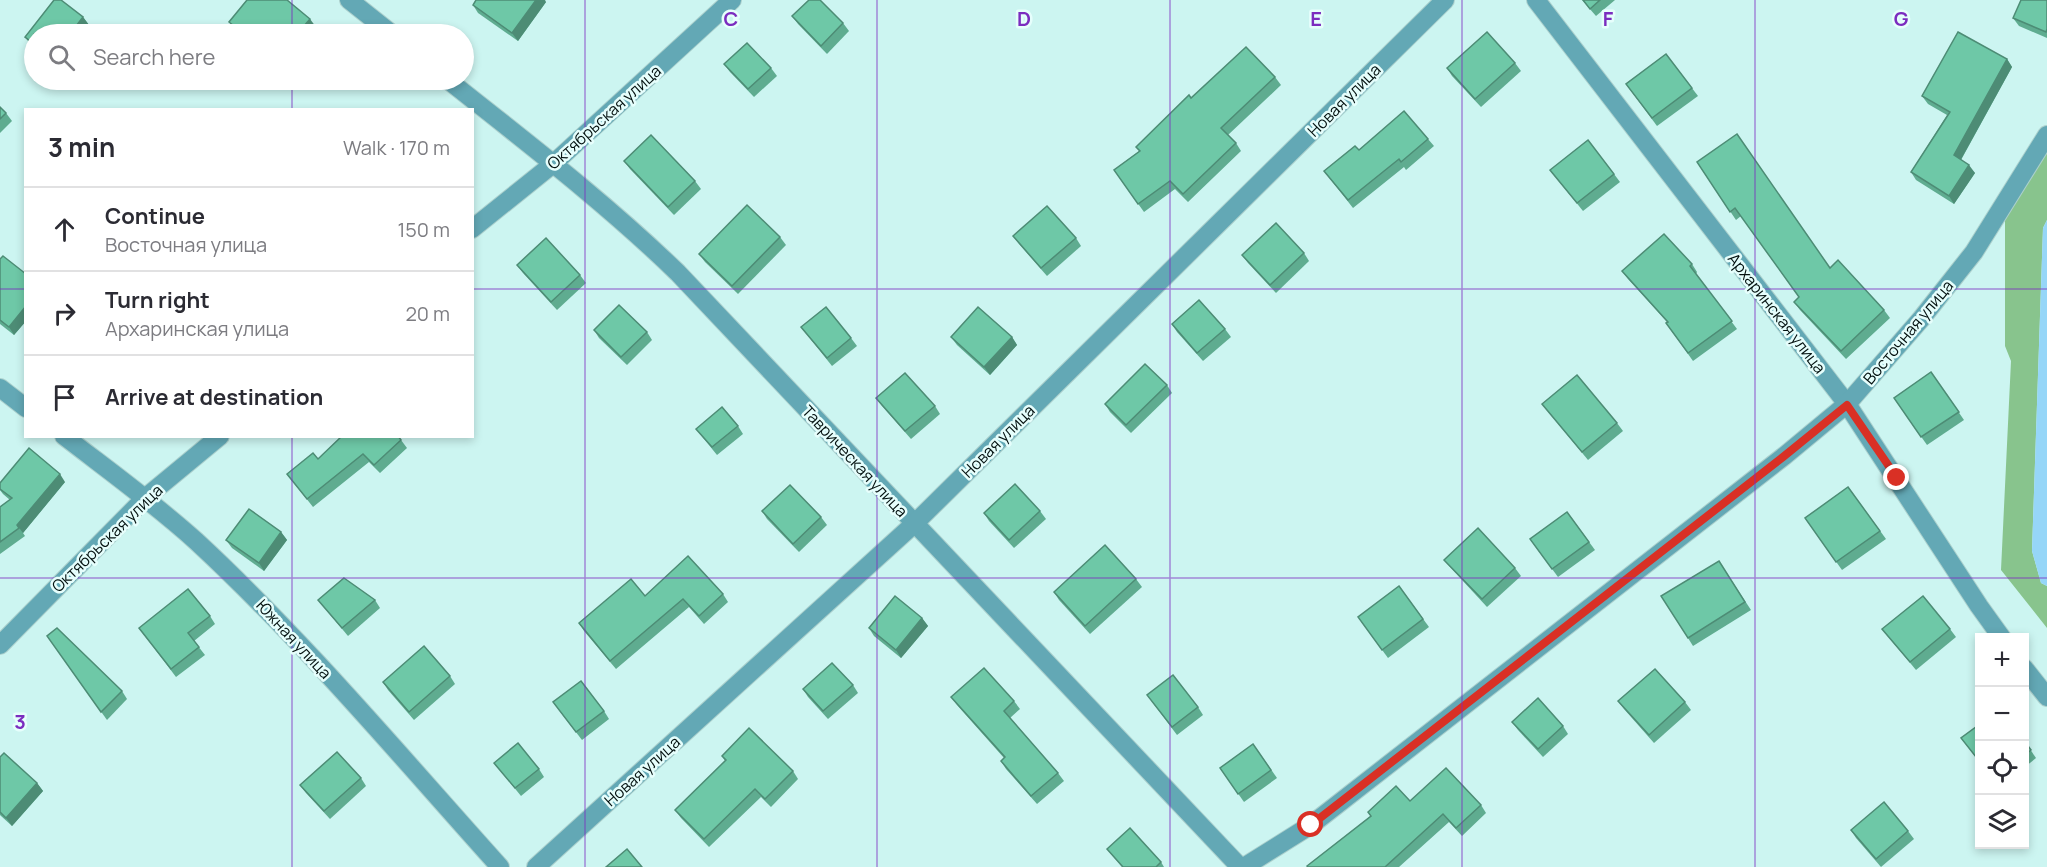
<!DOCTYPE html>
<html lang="en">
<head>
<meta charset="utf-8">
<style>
	:root { --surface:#fff; --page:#f2f2f3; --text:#2b2b33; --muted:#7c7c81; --line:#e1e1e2 }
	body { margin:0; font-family:Manrope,sans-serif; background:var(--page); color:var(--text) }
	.controls { position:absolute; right:18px; bottom:18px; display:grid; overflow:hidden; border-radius:0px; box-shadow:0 3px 9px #0003 }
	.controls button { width:54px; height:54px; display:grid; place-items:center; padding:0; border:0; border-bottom:2px solid var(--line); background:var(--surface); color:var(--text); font:30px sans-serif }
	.stop { position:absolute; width:18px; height:18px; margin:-14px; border:4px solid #d93025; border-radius:50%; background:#fff }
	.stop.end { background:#d93025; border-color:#fff; box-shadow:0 2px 6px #0008 }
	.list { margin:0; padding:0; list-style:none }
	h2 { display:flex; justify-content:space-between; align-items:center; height:78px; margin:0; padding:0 24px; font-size:26px }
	h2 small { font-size:20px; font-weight:400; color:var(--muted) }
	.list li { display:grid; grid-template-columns:39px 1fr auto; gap:18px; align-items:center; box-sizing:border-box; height:84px; padding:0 24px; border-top:2px solid var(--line) }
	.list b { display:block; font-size:22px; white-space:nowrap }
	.list p { margin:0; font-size:20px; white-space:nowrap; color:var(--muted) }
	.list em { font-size:20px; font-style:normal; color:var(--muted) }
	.icon { flex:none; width:33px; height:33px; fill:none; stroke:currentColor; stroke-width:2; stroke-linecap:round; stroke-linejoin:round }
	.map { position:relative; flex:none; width:2047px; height:867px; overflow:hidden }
	.search { position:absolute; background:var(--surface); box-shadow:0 3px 9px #0003; left:24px; top:24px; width:450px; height:66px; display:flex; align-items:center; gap:15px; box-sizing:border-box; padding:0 21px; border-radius:33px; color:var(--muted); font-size:22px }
	.panel { position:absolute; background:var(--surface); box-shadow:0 3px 9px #0003; left:24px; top:108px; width:450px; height:330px; border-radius:0px }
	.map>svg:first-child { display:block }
	.forest { fill:#88c48d }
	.water { fill:#96d6f8 }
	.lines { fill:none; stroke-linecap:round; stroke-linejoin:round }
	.street-casing { stroke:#acd0cd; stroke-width:20 }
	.street { stroke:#63a8b5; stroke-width:18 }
	.wall { fill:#5fac90 }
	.shaded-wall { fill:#4d8c75 }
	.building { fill:#6ec8a7; stroke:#4d8c75; stroke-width:1.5 }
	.route { stroke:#d93025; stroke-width:8 }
	.grid { fill:none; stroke:#7b2cbf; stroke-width:1.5; stroke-opacity:0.55 }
	.labels { text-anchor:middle; stroke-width:5; stroke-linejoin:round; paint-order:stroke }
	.street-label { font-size:16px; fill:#03100f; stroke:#e6fefc }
	.grid-label { font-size:20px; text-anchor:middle; font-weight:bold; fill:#7b2cbf; stroke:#e6fefc; stroke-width:5; stroke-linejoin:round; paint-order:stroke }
</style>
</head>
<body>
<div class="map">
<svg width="2047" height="867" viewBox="0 0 2047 867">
	<rect width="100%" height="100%" fill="#ccf5f1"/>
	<!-- forest -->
	<path class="forest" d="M2047 125V220L2043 228 2032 551 2041 583 2047 586V628L2001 570 2011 361 2005 346V215Z"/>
	<!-- water -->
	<path class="water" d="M2047 220V586L2041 583 2032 551 2043 228Z"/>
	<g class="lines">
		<!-- street casing -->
		<g class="street-casing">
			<g id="street">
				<path d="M349 0 392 34"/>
				<path d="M1536 0 1847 404 1979 606 2002 638"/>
				<path d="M448 80C526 142 606 203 678 273L1240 867"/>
				<path d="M472 229 553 164 732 0"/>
				<path d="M0 388 26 408"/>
				<path d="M64 436C108 470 154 503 196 541 305 642 401 757 500 867"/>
				<path d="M0 645 145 498 220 436"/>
				<path d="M2024 668 2047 697"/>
				<path d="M536 867 914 524 1445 0"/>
				<path d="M1244 867 1311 825 1783 457 1847 404 1921 319 1974 252 2047 135"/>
			</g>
		</g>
		<!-- street -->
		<use href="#street" class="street"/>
	</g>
	<!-- wall -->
	<g class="wall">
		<path d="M1582 0H1615L1596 16Z"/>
		<path d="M2047 0V38L2019 26 2013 18Z"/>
		<path d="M546 2 518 41 478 13 473 5Z"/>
		<path d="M792 16 843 23 849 31 827 54 798 24Z"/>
		<path d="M83 17 89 25 34 34V48L31 45 25 37Z"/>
		<path d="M229 22 316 27 309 34H240L235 30Z"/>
		<path d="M1666 54 1698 96 1657 126 1626 84Z"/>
		<path d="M2007 59 2012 67 1961 160 1975 173 1954 204 1916 180 1911 172 1947 115 1928 104 1922 96Z"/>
		<path d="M1515 63 1521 71 1481 107 1452 76 1447 68Z"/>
		<path d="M724 64 771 68 777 76 754 97 730 72Z"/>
		<path d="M1275 77 1281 85 1228 135 1236 143 1241 151 1188 202 1175 189 1144 212 1114 170 1139 151 1136 147 1191 98Z"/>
		<path d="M0 107 6 113 12 121 0 133Z"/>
		<path d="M1428 139 1434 146 1406 170 1404 167 1353 208 1324 171Z"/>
		<path d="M624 161 695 181 701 189 674 215 630 169Z"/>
		<path d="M1697 162 1830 268 1884 310 1890 318 1846 359 1800 310 1794 302 1799 297 1741 216 1736 220Z"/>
		<path d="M1550 170 1614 174 1620 182 1583 211Z"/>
		<path d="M1013 236 1076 238 1081 246 1047 276 1019 244Z"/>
		<path d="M780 237 786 245 738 294 705 262 699 254Z"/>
		<path d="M1304 253 1309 261 1276 293 1248 263 1242 255Z"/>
		<path d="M0 259 26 274V321L14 335 0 324Z"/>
		<path d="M1692 264 1697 272 1696 274 1737 329 1693 361 1666 323 1667 322 1628 279 1622 271Z"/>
		<path d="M517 265 580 275 586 283 557 310 523 273Z"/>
		<path d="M1172 324 1225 329 1231 337 1203 361 1177 332Z"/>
		<path d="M801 327 851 338 857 346 832 366Z"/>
		<path d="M594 330 647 332 652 340 627 365 599 338Z"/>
		<path d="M951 337H1012L1017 345 990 375 957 345Z"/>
		<path d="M1931 372 1964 420 1927 445 1894 398Z"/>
		<path d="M1167 385 1172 393 1131 433 1110 412 1105 404Z"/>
		<path d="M876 398 935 406 940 414 911 439 882 406Z"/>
		<path d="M1542 404 1617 423 1623 431 1588 460Z"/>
		<path d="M738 426 743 434 717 455 696 429Z"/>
		<path d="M401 440 407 448 380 473 369 462 313 507 287 474 318 459Z"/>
		<path d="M65 482 23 533 25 536 0 554V507L10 500 3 494 0 490V483Z"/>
		<path d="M1848 487 1886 539 1842 570 1805 518Z"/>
		<path d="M762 511 821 517 827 525 799 552 767 519Z"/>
		<path d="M1040 511 1046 519 1014 548 989 521 984 513Z"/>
		<path d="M1567 512 1595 550 1558 577 1530 539Z"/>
		<path d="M281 532 287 540 264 571 232 548 226 540Z"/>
		<path d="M1444 560 1515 568 1521 576 1487 607 1450 567Z"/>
		<path d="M1724 569 1751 610 1693 646 1688 638Z"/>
		<path d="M1136 579 1142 587 1090 634 1059 600 1054 592Z"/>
		<path d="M1399 586 1429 627 1388 658 1358 617Z"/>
		<path d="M723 594 728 602 704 624 689 607 616 669 584 631 579 623 645 596Z"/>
		<path d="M318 600H375L380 608 348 636Z"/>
		<path d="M210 616 215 624 194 641 205 655 176 677 139 628Z"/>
		<path d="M922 618 928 626 901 658 874 636 869 628Z"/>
		<path d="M1882 629H1950L1956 637 1916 670Z"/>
		<path d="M53 644 122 691 127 699 107 720Z"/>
		<path d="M450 676 455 684 414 720 388 690 383 682Z"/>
		<path d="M853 685 858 693 828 719 808 697 803 689Z"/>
		<path d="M951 697 1014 701 1020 709 1010 718 1058 773 1064 781 1037 804 1006 769 1001 761 1004 758 957 705Z"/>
		<path d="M1618 701 1685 702 1691 710 1654 743 1624 709Z"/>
		<path d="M1153 703 1198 707 1203 715 1177 735Z"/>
		<path d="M559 710 604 711 609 719 582 740Z"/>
		<path d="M1512 722 1563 726 1568 734 1543 757 1518 730Z"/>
		<path d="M2025 742 2036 758 2025 767Z"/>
		<path d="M1253 744 1277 778 1244 802 1220 768Z"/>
		<path d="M722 756 793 771 798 779 771 807 761 797 709 847 681 818 675 810 725 761Z"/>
		<path d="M0 757 37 783 43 791 12 826 0 815Z"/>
		<path d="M494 763 539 769 544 777 521 796Z"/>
		<path d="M361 778 366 786 330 819 306 793 300 785Z"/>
		<path d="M1481 805 1486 813 1462 836 1449 822 1399 867H1308L1371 816 1368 812Z"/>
		<path d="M1851 830 1908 831 1914 839 1881 867 1856 838Z"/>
		<path d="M1107 849 1161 862 1164 867H1122Z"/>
	</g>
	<!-- shaded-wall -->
	<g class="shaded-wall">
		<path d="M536 0H545L546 2 518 41 512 33Z"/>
		<path d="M83 17 89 25 81 34H70Z"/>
		<path d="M310 19 316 27 309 34H297Z"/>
		<path d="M2007 59 2012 67 1959 163 1954 155Z"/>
		<path d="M1969 165 1975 173 1954 204 1949 196Z"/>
		<path d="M26 306V321L14 335 9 327Z"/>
		<path d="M1012 337 1017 345 990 375 984 367Z"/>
		<path d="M60 474 65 482 23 533 17 525Z"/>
		<path d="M281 532 287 540 264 571 259 563Z"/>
		<path d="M922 618 928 626 901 658 896 650Z"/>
		<path d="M37 783 43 791 12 826 6 818Z"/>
	</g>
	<!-- building -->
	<g class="building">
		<path d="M54 0H61L83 17 70 34H34V44L25 37Z"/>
		<path d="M247 0H287L310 19 297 34H244L229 22Z"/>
		<path d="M476 0H536L512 33 473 5Z"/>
		<path d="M809 0H820L843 23 821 46 792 16Z"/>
		<path d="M1583 0H1600L1590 9Z"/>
		<path d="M2021 0H2047V29L2046 32 2013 18Z"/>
		<path d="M1487 32 1515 63 1475 99 1447 68Z"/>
		<path d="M1958 32 2007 59 1954 155 1969 165 1949 196 1911 172 1950 112 1922 96Z"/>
		<path d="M747 43 771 68 748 89 724 64Z"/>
		<path d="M1246 47 1275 77 1221 128 1236 143 1183 194 1170 181 1138 204 1114 170 1140 151 1136 147 1189 95 1191 98Z"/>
		<path d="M1666 54 1692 88 1652 118 1626 84Z"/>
		<path d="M0 107 6 113 0 119Z"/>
		<path d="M1404 111 1428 139 1401 162 1399 159 1348 200 1324 171 1355 146 1359 150Z"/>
		<path d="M1737 134 1830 268 1838 260 1884 310 1841 351 1794 302 1799 297 1735 208 1730 212 1697 162Z"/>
		<path d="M651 135 695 181 668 207 624 161Z"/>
		<path d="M1588 140 1614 174 1577 203 1550 170Z"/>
		<path d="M747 205 780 237 732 286 699 254Z"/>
		<path d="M1047 206 1076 238 1041 268 1013 236Z"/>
		<path d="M1276 223 1304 253 1270 285 1242 255Z"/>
		<path d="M1664 234 1692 264 1690 266 1732 321 1688 353 1666 323 1668 322 1622 271Z"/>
		<path d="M546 238 580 275 551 302 517 265Z"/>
		<path d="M3 256 26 274V306L9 327 0 320V259Z"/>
		<path d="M1199 300 1225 329 1197 353 1172 324Z"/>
		<path d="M619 305 647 332 621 357 594 330Z"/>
		<path d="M826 307 851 338 827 358 801 327Z"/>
		<path d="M978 307 1012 337 984 367 951 337Z"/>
		<path d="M1145 364 1167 385 1126 425 1105 404Z"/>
		<path d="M1931 372 1959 412 1921 437 1894 398Z"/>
		<path d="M905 373 935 406 905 431 876 398Z"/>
		<path d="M1577 375 1617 423 1582 452 1542 404Z"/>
		<path d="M722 407 738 426 712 447 696 429Z"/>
		<path d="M342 436H398L401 440 374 465 363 454 307 499 287 474 313 453 318 459Z"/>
		<path d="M29 448 60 474 17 525 19 528 0 542V507L12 498 0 489V483Z"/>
		<path d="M1015 484 1040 511 1009 540 984 513Z"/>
		<path d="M790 485 821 517 793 544 762 511Z"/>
		<path d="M1848 487 1880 531 1836 562 1805 518Z"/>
		<path d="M249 509 281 532 259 563 226 540Z"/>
		<path d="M1567 512 1589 542 1552 569 1530 539Z"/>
		<path d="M1478 528 1515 568 1482 599 1444 560Z"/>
		<path d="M1105 545 1136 579 1085 626 1054 592Z"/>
		<path d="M688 556 723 594 699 616 683 599 610 661 579 623 631 579 645 596Z"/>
		<path d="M1719 561 1745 602 1688 638 1661 596Z"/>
		<path d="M344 578 375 600 342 628 318 600Z"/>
		<path d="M1399 586 1423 619 1382 650 1358 617Z"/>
		<path d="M188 589 210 616 188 633 199 647 171 669 139 628Z"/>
		<path d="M895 596 922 618 896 650 869 628Z"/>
		<path d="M1923 596 1950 629 1910 662 1882 629Z"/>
		<path d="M57 628 122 691 101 712 47 636Z"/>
		<path d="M424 646 450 676 409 712 383 682Z"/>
		<path d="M832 663 853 685 823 711 803 689Z"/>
		<path d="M984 668 1014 701 1004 711 1058 773 1031 796 1001 761 1005 757 951 697Z"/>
		<path d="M1655 669 1685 702 1649 735 1618 701Z"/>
		<path d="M1173 675 1198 707 1172 727 1147 695Z"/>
		<path d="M581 681 604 711 576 732 553 702Z"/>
		<path d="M1538 698 1563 726 1538 749 1512 722Z"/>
		<path d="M1980 724V762L1961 738Z"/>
		<path d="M749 728 793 771 765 799 755 789 704 839 675 810 726 760 722 756Z"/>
		<path d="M2025 742 2031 750 2025 755Z"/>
		<path d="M518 743 539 769 515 788 494 763Z"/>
		<path d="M1253 744 1271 770 1238 794 1220 768Z"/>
		<path d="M337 752 361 778 324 811 300 785Z"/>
		<path d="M4 753 37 783 6 818 0 812V757Z"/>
		<path d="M1446 768 1481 805 1456 828 1443 814 1385 867H1308L1307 866 1371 816 1368 812 1396 786 1410 801Z"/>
		<path d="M1884 802 1908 831 1876 859 1851 830Z"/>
		<path d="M1130 828 1161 862 1156 867H1123L1107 849Z"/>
		<path d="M627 849 642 867H606Z"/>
	</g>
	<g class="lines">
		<!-- route -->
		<path class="route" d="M1311 825 1783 457 1847 405 1897 478"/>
	</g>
	<!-- grid -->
	<path class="grid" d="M292 0V34M585 0V867M877 0V867M1170 0V867M1462 0V867M1755 0V867M292 80V110M0 289H26M472 289H2047M292 436V867M0 578H2047"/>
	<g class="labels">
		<!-- street labels -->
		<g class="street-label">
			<text transform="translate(1344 100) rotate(-45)" y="6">Новая улица</text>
			<text transform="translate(604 117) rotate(-42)" y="6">Октябрьская улица</text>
			<text transform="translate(1777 313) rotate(52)" y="6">Архаринская улица</text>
			<text transform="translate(1908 332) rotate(-50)" y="6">Восточная улица</text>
			<text transform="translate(998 441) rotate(-45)" y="6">Новая улица</text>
			<text transform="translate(855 461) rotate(47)" y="6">Таврическая улица</text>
			<text transform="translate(107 538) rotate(-44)" y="6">Октябрьская улица</text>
			<text transform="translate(294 639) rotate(47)" y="6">Южная улица</text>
			<text transform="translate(642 771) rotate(-42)" y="6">Новая улица</text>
		</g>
	</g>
	<g class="grid-label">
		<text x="731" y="26">C</text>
		<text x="1024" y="26">D</text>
		<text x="1316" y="26">E</text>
		<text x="1608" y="26">F</text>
		<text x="1901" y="26">G</text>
		<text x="20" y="729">3</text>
	</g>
</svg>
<div class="controls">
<button>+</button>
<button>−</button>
<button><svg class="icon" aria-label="locate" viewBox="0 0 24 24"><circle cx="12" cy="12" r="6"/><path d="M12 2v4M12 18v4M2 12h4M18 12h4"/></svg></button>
<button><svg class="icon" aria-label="layers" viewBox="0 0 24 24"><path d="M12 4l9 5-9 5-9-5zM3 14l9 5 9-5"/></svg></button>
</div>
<div class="stop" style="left:1311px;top:825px"></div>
<div class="stop end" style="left:1897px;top:478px"></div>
<div class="search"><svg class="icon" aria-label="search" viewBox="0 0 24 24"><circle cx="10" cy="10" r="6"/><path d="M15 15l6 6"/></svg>Search here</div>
<section class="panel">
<h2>3 min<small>Walk · 170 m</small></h2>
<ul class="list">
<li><svg class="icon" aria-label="ahead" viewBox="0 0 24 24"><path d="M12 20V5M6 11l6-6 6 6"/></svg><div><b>Continue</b><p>Восточная улица</p></div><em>150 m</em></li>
<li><svg class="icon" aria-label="right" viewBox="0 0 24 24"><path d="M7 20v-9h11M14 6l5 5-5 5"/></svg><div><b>Turn right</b><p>Архаринская улица</p></div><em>20 m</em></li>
<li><svg class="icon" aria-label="arrive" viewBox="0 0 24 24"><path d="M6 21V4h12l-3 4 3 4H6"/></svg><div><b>Arrive at destination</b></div></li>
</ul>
</section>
</div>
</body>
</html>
